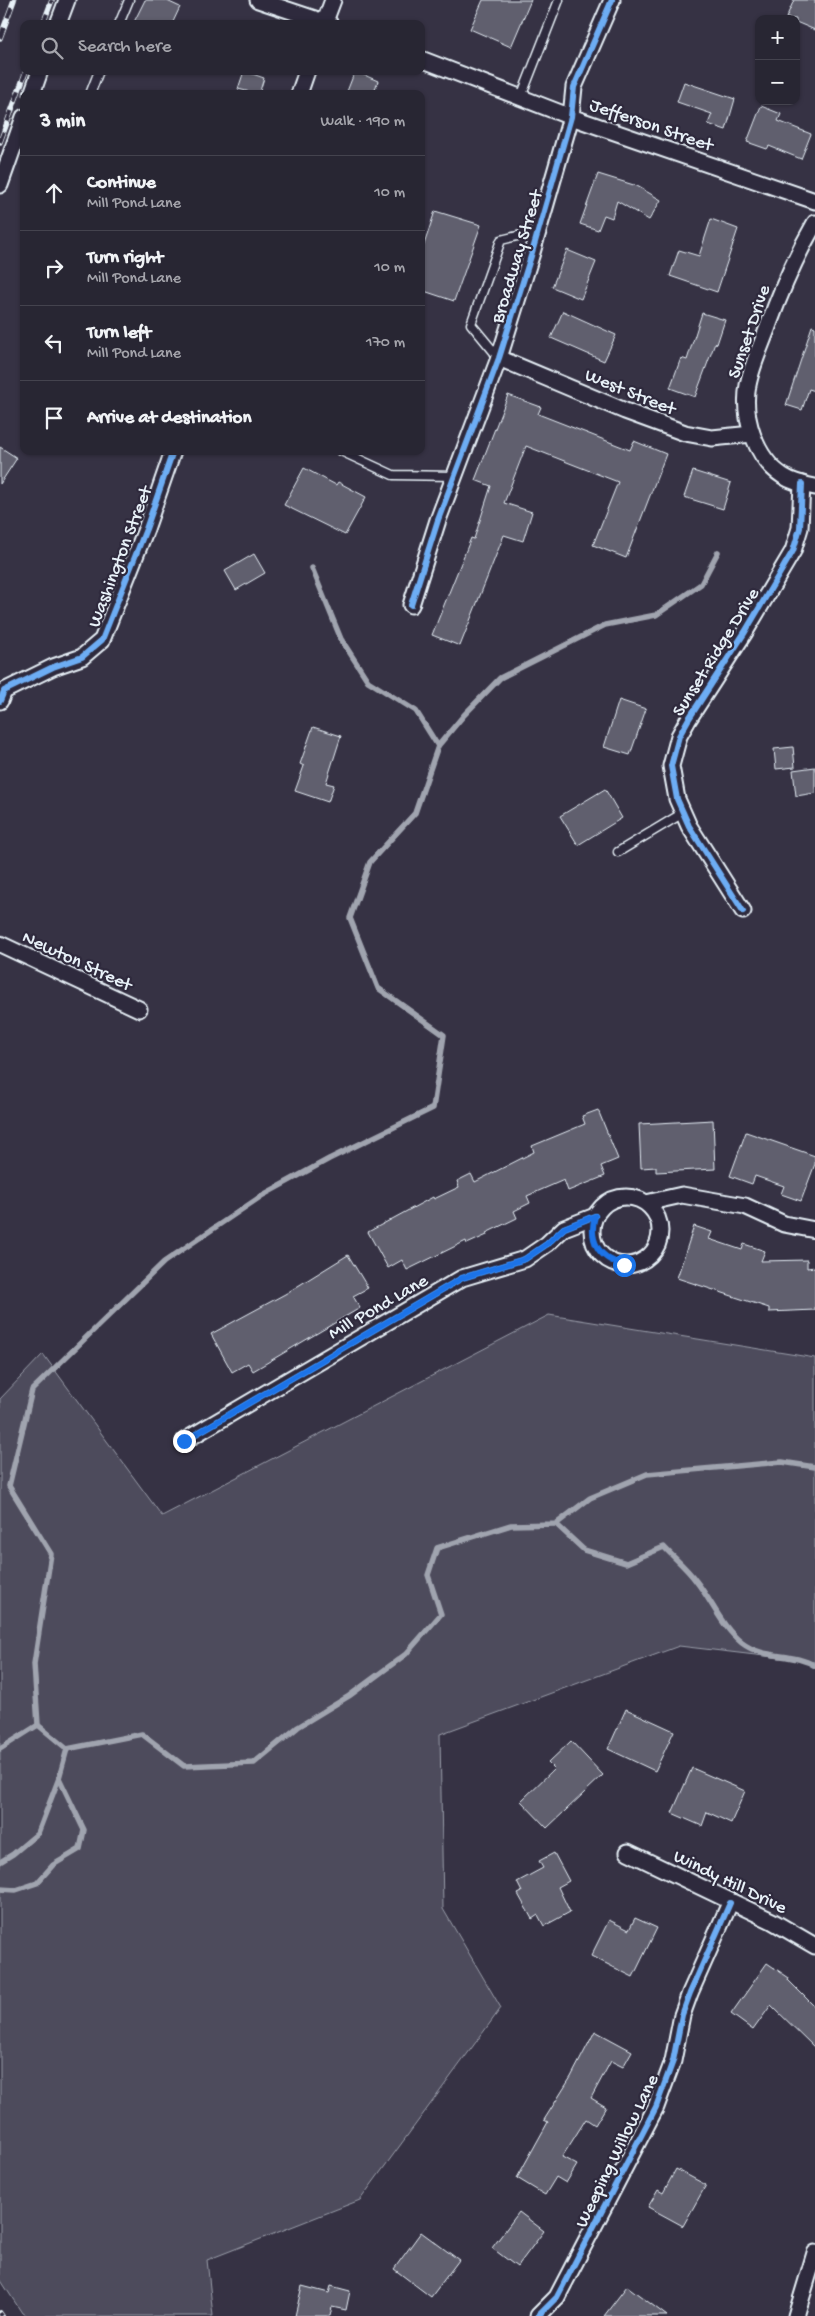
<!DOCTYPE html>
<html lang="en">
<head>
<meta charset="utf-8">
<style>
	:root { --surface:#282633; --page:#34323f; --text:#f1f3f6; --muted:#a5a5ac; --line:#44434e }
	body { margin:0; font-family:"Gochi Hand",sans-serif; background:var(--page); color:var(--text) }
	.controls { position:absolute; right:15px; top:15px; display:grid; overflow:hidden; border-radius:10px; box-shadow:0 1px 4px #0004 }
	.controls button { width:45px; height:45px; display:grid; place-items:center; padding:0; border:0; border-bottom:1px solid var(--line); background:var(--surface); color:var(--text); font:25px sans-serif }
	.stop { position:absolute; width:15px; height:15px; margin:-11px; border:4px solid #1a73e8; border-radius:50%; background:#fff }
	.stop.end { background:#1a73e8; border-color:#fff; box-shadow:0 1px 5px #0008 }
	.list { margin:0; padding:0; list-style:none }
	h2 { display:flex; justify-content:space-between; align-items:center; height:65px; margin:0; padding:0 20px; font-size:21px }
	h2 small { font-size:16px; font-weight:400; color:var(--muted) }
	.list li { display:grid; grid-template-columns:32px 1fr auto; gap:15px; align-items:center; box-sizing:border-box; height:75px; padding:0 20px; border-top:1px solid var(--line) }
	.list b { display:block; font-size:19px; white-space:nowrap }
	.list p { margin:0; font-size:16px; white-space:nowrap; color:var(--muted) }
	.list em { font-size:16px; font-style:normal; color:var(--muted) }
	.icon { flex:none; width:28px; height:28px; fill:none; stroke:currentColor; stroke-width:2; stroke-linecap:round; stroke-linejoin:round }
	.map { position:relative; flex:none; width:815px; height:2316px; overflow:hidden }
	.search { position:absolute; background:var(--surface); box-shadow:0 1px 4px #0004; left:20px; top:20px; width:405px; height:55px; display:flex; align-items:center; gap:12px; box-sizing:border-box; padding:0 18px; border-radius:10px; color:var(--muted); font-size:19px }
	.panel { position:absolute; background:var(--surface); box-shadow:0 1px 4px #0004; left:20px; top:90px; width:405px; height:365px; border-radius:10px }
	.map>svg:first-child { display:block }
	.green { fill:#4d4b5c; stroke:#9a9eaa }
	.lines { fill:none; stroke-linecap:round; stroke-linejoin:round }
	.stream { stroke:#a0a4af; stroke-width:5.5 }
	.building { fill:#605e6e; stroke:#e8f1f8 }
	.service-casing { stroke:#e8f1f8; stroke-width:11 }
	.minor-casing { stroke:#e8f1f8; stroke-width:19 }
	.service { stroke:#2f2a3d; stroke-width:8 }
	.minor { stroke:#2f2a3d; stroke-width:15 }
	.rail-casing { stroke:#e8f1f8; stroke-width:5.5 }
	.rail { stroke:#2f2a3d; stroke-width:4; stroke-dasharray:11; stroke-linecap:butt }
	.cycleway-casing { stroke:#2f2a3d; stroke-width:9 }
	.cycleway { stroke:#6dadf4; stroke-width:6 }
	.route { stroke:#1a73e8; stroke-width:6 }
	.labels { text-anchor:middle; stroke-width:4.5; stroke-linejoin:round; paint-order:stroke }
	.street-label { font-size:19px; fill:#e8f1f8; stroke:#2f2a3d }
</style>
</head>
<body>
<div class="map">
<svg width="815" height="2316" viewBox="0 0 815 2316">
	<rect width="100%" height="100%" fill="#363244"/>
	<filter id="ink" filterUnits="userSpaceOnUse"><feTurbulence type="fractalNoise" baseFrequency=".02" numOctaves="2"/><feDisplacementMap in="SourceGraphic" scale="10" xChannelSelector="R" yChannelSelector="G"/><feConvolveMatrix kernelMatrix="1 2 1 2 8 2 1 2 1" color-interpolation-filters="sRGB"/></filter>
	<g filter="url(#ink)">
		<!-- green -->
		<path class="green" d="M549 1315 815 1358V1662L679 1646 440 1734 443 1909 501 2008 360 2200 207 2260 213 2316H27L22 2313 0 2279V1399L43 1354 162 1516Z"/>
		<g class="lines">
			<!-- stream -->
			<g class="stream">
				<path d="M438 746 464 715 500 678 605 625 656 615 701 584 718 552"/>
				<path d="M556 1524 584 1550 626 1563 664 1547C674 1558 687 1568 696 1581 712 1601 721 1626 742 1643 764 1660 793 1652 815 1666"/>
				<path d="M38 1725 34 1664 51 1554 9 1486 32 1390 164 1262 263 1195 329 1159 433 1108 444 1035 378 988 350 918 370 862 415 813 438 746 416 711 368 681 341 639 312 568"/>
				<path d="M0 1749 38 1725 67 1749 142 1734 184 1766 254 1763 298 1727 349 1696 406 1654 441 1614 428 1575 437 1548 511 1525 556 1524 590 1498 647 1474 782 1462 815 1467"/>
				<path d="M0 1862 13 1854 38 1833 59 1778"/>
				<path d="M0 1889 16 1890 37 1883 53 1865 80 1849 84 1830 59 1778 67 1749"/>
			</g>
		</g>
		<!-- building -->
		<g class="building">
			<path d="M145 0H165L180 7 172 24H133Z"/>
			<path d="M483 0H531L511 47 470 29Z"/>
			<path d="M794 0H815V30L796 22V19L786 18Z"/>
			<path d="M244 71 264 78 259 94 238 89Z"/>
			<path d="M355 71 378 81 373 94H346Z"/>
			<path d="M684 82 735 99 726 130 708 124 712 114 677 102Z"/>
			<path d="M761 106 781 114 778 121 811 134 801 159 769 146 767 149 747 142Z"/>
			<path d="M598 174 637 186 661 200 649 220 617 201 612 218 604 215 598 230 580 224Z"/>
			<path d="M435 211 481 225 454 301 421 290V254Z"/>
			<path d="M711 219 738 229 717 292 670 276 679 250 699 256Z"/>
			<path d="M567 250 596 262 581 299 552 287Z"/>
			<path d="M563 311 616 335 604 361 551 338Z"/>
			<path d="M702 313 725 320 717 344 715 343 695 397 670 388 681 358 687 360Z"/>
			<path d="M812 326 815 327V391L809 389 802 410 786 405Z"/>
			<path d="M508 395 541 407 538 414 630 450 634 441 666 454 626 558 593 545 618 482 526 446 504 503 532 512 523 541 504 535 460 646 432 635 471 538 474 539 491 486 475 480Z"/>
			<path d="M0 447 17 458 0 484Z"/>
			<path d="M304 468 336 485 338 482 366 497 345 535 284 505Z"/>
			<path d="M693 471 731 483 723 509 684 497Z"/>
			<path d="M254 554 265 573 236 590 225 571Z"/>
			<path d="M619 700 646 709 630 755 604 747Z"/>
			<path d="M313 727 341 736 326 783 334 785 328 802 295 791 304 766 300 764Z"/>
			<path d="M793 747 795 767 776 769 774 749Z"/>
			<path d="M815 767V793L796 796 793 770Z"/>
			<path d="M605 789 622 818 578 845 560 816Z"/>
			<path d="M598 1110 618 1159 601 1166 605 1176 568 1191 564 1180 527 1196 530 1203 514 1211 517 1218 486 1233 487 1235 467 1244 466 1241 407 1270 402 1260 388 1268 368 1232 433 1197 434 1199 459 1187 457 1181 471 1174 475 1182 534 1152 532 1146 585 1124 582 1116Z"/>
			<path d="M713 1120 715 1169 656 1172V1167L641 1168 639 1124Z"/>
			<path d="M746 1132 815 1156V1164L801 1201 781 1194 784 1186 755 1176 752 1184 730 1176Z"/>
			<path d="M694 1226 712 1232 709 1239 742 1250 744 1244 765 1251 761 1261 807 1260V1268L815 1267V1310L769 1312V1308L677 1278Z"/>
			<path d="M348 1255 368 1288 353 1296 360 1308 253 1371 248 1363 232 1372 211 1334 285 1294Z"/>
			<path d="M626 1709 674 1731 655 1771 608 1749Z"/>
			<path d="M571 1741 603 1775 547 1828 521 1801 554 1769 548 1763Z"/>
			<path d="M692 1768 745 1791 731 1823 707 1812 702 1826 672 1813Z"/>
			<path d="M554 1853 569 1881 558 1887 570 1912 544 1926 538 1915 532 1919 518 1894 522 1892 517 1882 543 1868 539 1861Z"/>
			<path d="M635 1918 657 1928 633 1977 591 1956 609 1920 629 1930Z"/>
			<path d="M767 1963 789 1978 788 1980 815 2007V2048L771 2005 753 2030 731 2014Z"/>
			<path d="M595 2031 632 2051 623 2067 611 2061 591 2098 606 2107 595 2125 586 2119 562 2157 577 2165 566 2183 556 2177 545 2195 517 2178 548 2122 544 2120 571 2077Z"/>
			<path d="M676 2169 706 2185 683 2226 648 2207 658 2190 663 2193Z"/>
			<path d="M519 2212 544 2231 517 2267 492 2248Z"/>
			<path d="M421 2232 459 2260 431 2297 394 2269Z"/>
			<path d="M302 2286 329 2293 331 2286 350 2291 346 2310 332 2307 330 2316H295Z"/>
			<path d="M627 2286 667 2316H604Z"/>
		</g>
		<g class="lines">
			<!-- service casing -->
			<g class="service-casing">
				<g id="service">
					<path d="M119 24 129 0"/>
					<path d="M90 94 99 71"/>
					<path d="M521 97 559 0"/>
					<path d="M499 358 471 324 501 240 538 231"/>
					<path d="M341 451 393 475 455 476"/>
					<path d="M618 852 683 813"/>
				</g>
			</g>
			<!-- minor casing -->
			<g class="minor-casing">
				<g id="minor">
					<path d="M258 0 330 24"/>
					<path d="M58 24 67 0"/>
					<path d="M324 24 333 0"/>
					<path d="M421 59 571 117 815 201"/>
					<path d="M32 94 40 71"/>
					<path d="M299 94 307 71"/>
					<path d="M0 185 24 117"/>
					<path d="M815 223C796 256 782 288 769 324 762 344 752 364 748 385 742 416 755 458 783 476 792 482 805 485 815 487"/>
					<path d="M499 358 625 411 685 433 712 438 752 434"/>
					<path d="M411 605 438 520 499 358 531 256 571 117 574 87 612 0"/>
					<path d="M0 701 4 691 53 667 82 657 102 640 146 529 173 451"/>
					<path d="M743 911 689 826 677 799 671 766 679 736 688 720 745 632 793 551 800 528 802 484"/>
					<path d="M0 944 139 1009"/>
					<circle cx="626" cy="1231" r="34"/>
					<path d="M646 1203 682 1195 745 1206 784 1224 815 1230"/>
					<path d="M184 1441 462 1278 525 1259 547 1244 564 1228 595 1216"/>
					<path d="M628 1852 772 1921 815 1946"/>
					<path d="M538 2316 557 2297 656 2107 673 2061 682 2015 690 1993 730 1903"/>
					<path d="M796 2316 815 2253"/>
				</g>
			</g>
			<!-- service -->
			<use href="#service" class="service"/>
			<!-- minor -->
			<use href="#minor" class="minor"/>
			<!-- rail casing -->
			<g class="rail-casing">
				<g id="rail">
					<path d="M43 24 52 0"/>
					<path d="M0 38 14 0"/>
					<path d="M0 142 26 71"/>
					<path d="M0 2313 2 2316"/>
				</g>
			</g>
			<!-- rail -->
			<use href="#rail" class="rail"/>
			<!-- cycleway casing -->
			<g class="cycleway-casing">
				<g id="cycleway">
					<path d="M411 605 438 520 499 358 531 256 571 117 574 87 612 0"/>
					<path d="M0 701 4 691 53 667 82 657 102 640 146 529 173 451"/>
					<path d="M743 911 689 826 677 799 671 766 679 736 688 720 745 632 793 551 800 528 802 484"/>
					<path d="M184 1441 462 1278 525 1259 547 1244 564 1228 595 1216"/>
					<path d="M538 2316 557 2297 656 2107 673 2061 682 2015 690 1993 730 1903"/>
				</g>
			</g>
			<!-- cycleway -->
			<use href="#cycleway" class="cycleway"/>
		</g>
	</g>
	<g class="lines" filter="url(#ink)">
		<!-- route -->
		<path class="route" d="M184 1441 462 1278 525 1259 547 1244 564 1228 595 1216C588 1241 599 1259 624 1265"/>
	</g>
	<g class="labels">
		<!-- street labels -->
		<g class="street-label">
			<text transform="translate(652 123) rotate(19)" y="7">Jefferson Street</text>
			<text transform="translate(515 256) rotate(-73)" y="7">Broadway Street</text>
			<text transform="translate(747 331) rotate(-71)" y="7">Sunset Drive</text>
			<text transform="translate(631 390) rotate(22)" y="7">West Street</text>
			<text transform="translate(118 556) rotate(-69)" y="7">Washington Street</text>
			<text transform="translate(714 651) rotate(-58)" y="7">Sunset Ridge Drive</text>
			<text transform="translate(78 959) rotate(25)" y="7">Newton Street</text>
			<text transform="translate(377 1305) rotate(-30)" y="7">Mill Pond Lane</text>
			<text transform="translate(731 1880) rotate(26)" y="7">Windy Hill Drive</text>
			<text transform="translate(615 2150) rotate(-64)" y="7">Weeping Willow Lane</text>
		</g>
	</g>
</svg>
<div class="controls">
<button>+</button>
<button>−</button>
</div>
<div class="stop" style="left:624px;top:1265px"></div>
<div class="stop end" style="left:184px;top:1441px"></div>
<div class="search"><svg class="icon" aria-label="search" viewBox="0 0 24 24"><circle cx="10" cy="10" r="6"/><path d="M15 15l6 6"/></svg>Search here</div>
<section class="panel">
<h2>3 min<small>Walk · 190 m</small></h2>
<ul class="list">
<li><svg class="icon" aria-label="ahead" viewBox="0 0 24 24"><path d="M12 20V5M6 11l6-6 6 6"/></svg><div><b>Continue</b><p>Mill Pond Lane</p></div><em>10 m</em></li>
<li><svg class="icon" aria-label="right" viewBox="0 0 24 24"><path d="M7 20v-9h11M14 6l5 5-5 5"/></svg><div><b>Turn right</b><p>Mill Pond Lane</p></div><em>10 m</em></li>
<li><svg class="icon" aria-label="left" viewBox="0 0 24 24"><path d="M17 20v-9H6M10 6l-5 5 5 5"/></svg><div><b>Turn left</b><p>Mill Pond Lane</p></div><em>170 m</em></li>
<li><svg class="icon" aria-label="arrive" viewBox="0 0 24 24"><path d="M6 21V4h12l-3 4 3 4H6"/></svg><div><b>Arrive at destination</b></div></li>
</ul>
</section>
</div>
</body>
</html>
